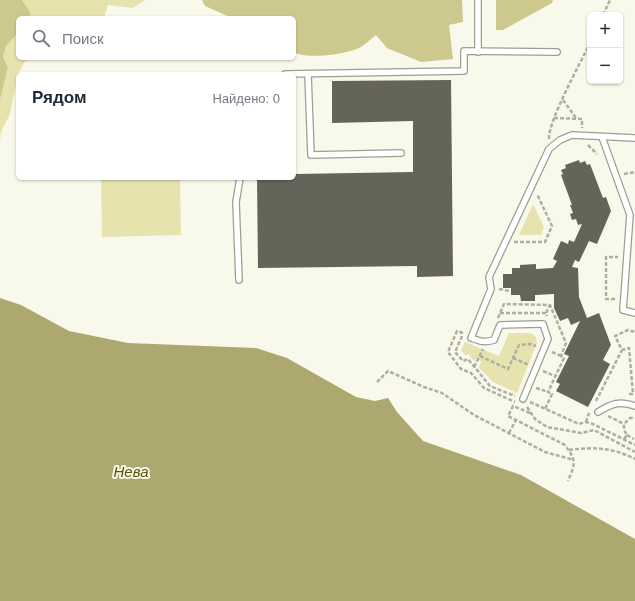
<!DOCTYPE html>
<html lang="ru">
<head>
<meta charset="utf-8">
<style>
	:root { --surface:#fff; --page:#f2f2f3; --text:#1f2937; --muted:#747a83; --line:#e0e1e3 }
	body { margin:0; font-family:Helvetica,sans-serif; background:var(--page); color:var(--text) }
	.controls { position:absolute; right:12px; top:12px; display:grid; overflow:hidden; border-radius:6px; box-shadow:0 1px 3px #0004 }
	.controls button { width:36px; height:36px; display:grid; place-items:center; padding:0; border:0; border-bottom:1px solid var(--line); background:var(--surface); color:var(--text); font:20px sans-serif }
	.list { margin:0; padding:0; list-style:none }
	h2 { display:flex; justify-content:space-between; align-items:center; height:52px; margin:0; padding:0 16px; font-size:17px }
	h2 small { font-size:13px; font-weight:400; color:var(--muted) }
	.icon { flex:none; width:22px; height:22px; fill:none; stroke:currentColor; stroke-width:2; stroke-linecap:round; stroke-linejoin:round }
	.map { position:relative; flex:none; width:635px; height:601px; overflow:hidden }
	.search { position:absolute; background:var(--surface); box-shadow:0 1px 3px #0004; left:16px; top:16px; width:280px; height:44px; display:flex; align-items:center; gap:10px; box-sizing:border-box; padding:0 14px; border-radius:6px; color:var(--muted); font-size:15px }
	.panel { position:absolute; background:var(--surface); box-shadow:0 1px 3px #0004; left:16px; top:72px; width:280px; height:108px; border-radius:6px }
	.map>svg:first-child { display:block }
	.green { fill:#e7e3ae }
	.forest { fill:#cdc98e }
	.water { fill:#aca86f }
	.building { fill:#656458 }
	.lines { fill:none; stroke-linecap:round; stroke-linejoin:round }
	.service-casing { stroke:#9e9e91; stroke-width:8 }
	.path { stroke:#aeaea3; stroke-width:2.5; stroke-dasharray:4 2; stroke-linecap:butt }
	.service { stroke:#fff; stroke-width:5.5 }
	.labels { text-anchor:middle; stroke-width:4; stroke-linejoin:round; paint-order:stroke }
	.water-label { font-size:15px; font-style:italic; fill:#57510a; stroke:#f9f9eb }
</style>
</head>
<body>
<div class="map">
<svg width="635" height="601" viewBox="0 0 635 601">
	<rect width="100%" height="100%" fill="#f9f9eb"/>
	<!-- green -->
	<g class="green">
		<path d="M22 0H145L133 8 108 5 104 18H28L30 14Z"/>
		<path d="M18 33V58H27L18 74 10 114 1 132 0 141V100L8 67 3 57 6 46Z"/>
		<path d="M101 178H180L181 235 102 237Z"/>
		<path d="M533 204 544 227 541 235H519Z"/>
		<path d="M509 333H531L536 337 537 343 517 393 493 382 479 368 481 362 476 358 474 361 468 354 466 356 461 350 465 342 499 356Z"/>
	</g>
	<!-- forest -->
	<g class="forest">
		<path d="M0 0H22L31 14 28 18H18V33L6 46 3 57 8 67 0 100Z"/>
		<path d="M202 0H462L463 22 449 25 453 59 421 62 387 48 376 35C371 39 365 45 359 48 346 54 306 60 294 52V18H232L205 6Z"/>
		<path d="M496 0H553L552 3 503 30H496Z"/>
	</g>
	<!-- water -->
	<path class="water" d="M0 298 21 305 69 331 128 343 256 348 287 358 356 397 375 401 388 398 397 412 423 441 521 475 635 539V601H0Z"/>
	<!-- building -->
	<g class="building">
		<path d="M451 80 453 276 417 277V266L258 268 257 178H294V105L296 174 413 172V121L332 123V81Z"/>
		<path d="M579 160 580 163 585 161 587 165 590 164 603 198 606 197 611 211 597 244 589 241 579 262 575 260 572 267 578 268 579 297 587 318 599 313 611 345 603 360 610 364 588 407 556 391 560 384 556 382 569 356 564 354 580 321 571 325 568 318 560 321 554 308V294L535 295V301H521L520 295H511V288H503V274H512V268H520V265L536 264V269L553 268 557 261 553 259 561 241 568 244 569 240 574 242 582 224 578 225 576 219 572 220 570 214 573 213 570 205H572L561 175 563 174 561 170 566 168 565 165Z"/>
	</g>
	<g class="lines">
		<!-- service casing -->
		<g class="service-casing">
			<g id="service">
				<path d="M478 52V0"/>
				<path d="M285 74 464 71V51L557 52"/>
				<path d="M308 74 311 155 401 153"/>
				<path d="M602 137 630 215 623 310 635 313"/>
				<path d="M239 280 236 202 240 178"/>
				<path d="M523 399 548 339 543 324H540L500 325 494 340C484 343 480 341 471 338L491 289 489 277 549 149 560 140 572 135 635 138"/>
				<path d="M598 412C611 404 620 400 635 406"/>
			</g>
		</g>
		<!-- path -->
		<g class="path">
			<path d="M603 15 610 0"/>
			<path d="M563 100 576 118"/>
			<path d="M554 118 582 119V128"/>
			<path d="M549 139C548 121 581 62 590 43"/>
			<path d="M588 145 597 154"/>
			<path d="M624 174 635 172"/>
			<path d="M514 242H545L552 226 537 194"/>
			<path d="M499 289 509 291"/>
			<path d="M615 299H606V257H618"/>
			<path d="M500 313H546L547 316"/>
			<path d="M546 313 550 305"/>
			<path d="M498 318 504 304 550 305 566 343 561 356 564 358 548 392 552 394 545 409"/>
			<path d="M463 333 457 331 448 352 461 369 471 373 484 388 515 402"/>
			<path d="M462 336 455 352 463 361 468 359 490 386 515 396"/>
			<path d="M552 352 561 356"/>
			<path d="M480 356 508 369 519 345 530 344 536 346"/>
			<path d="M513 358 529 365"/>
			<path d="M474 367 483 349"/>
			<path d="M543 371 555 376"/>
			<path d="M377 382 388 371 424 387 442 393 474 415 545 452 574 460"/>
			<path d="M536 388 548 392"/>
			<path d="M629 394H633L629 348 622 350 615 336 628 330 635 332"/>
			<path d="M596 401 622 350"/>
			<path d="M530 402 579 424 586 422 593 424 635 445"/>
			<path d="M527 407 535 419 547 427 581 433 594 430 635 452"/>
			<path d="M530 413 513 406 508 416 565 445C577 461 575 464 568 481"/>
			<path d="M608 416 624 424"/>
			<path d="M586 422 589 413"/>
			<path d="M509 433 516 420"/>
			<path d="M627 435 634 439"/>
			<path d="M624 439 627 435 624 430V424L630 418H635"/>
			<path d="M569 450C595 447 611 447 635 459"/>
		</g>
		<!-- service -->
		<use href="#service" class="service"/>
	</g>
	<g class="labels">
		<!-- water labels -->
		<g class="water-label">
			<text x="131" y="477">Нева</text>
		</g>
	</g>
</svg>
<div class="controls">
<button>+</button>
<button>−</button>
</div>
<div class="search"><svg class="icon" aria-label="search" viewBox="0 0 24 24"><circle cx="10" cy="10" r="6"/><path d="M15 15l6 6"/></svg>Поиск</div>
<section class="panel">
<h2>Рядом<small>Найдено: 0</small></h2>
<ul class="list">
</ul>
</section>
</div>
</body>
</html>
